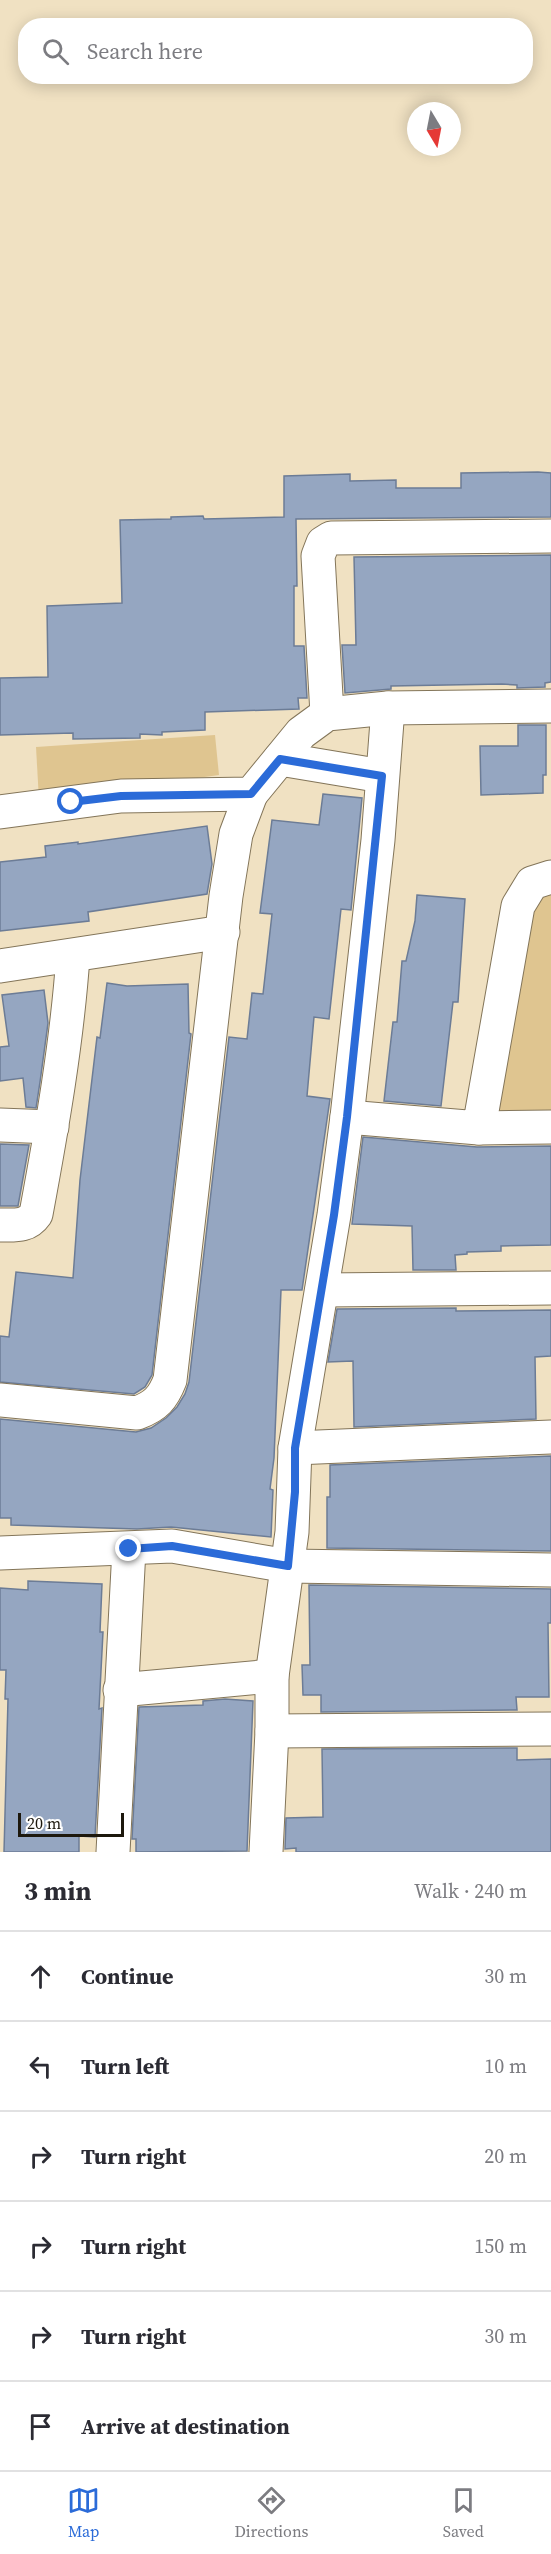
<!DOCTYPE html>
<html lang="en">
<head>
<meta charset="utf-8">
<style>
	:root { --surface:#fff; --page:#f7f7f7; --text:#2b2b33; --muted:#7c7c81; --line:#e1e1e2; --accent:#2b6bd8 }
	body { margin:0; font-family:"Source Serif 4",serif; background:var(--page); color:var(--text) }
	.compass { position:absolute; left:407px; top:102px; width:54px; height:54px; border-radius:50%; background:var(--surface); box-shadow:0 3px 15px #0003; rotate:170deg }
	.scale { position:absolute; left:18px; bottom:15px; width:106px; box-sizing:border-box; padding-left:6px; border:3px solid #1d180d; border-top:0; font-size:16px; line-height:21px; white-space:nowrap; color:#1d180d; -webkit-text-stroke:4px #fff; paint-order:stroke }
	.stop { position:absolute; width:18px; height:18px; margin:-14px; border:4px solid #2b6bd8; border-radius:50%; background:#fff }
	.stop.end { background:#2b6bd8; border-color:#fff; box-shadow:0 2px 6px #0008 }
	.list { margin:0; padding:0; list-style:none }
	h2 { display:flex; justify-content:space-between; align-items:center; height:78px; margin:0; padding:0 24px; font-size:26px }
	h2 small { font-size:20px; font-weight:400; color:var(--muted) }
	.list li { display:grid; grid-template-columns:39px 1fr auto; gap:18px; align-items:center; box-sizing:border-box; height:90px; padding:0 24px; border-top:2px solid var(--line) }
	.list b { display:block; font-size:22px; white-space:nowrap }
	.list em { font-size:20px; font-style:normal; color:var(--muted) }
	.icon { flex:none; width:33px; height:33px; fill:none; stroke:currentColor; stroke-width:2; stroke-linecap:round; stroke-linejoin:round }
	.map { position:relative; flex:none; width:551px; height:1852px; overflow:hidden }
	.search { position:absolute; background:var(--surface); box-shadow:0 3px 15px #0003; left:18px; right:18px; top:18px; height:66px; display:flex; align-items:center; gap:15px; box-sizing:border-box; padding:0 21px; border-radius:24px; color:var(--muted); font-size:22px }
	.sheet { height:618px; background:var(--surface) }
	nav { display:flex; justify-content:space-around; align-items:center; box-sizing:border-box; height:84px; border-top:2px solid var(--line); background:var(--surface); font-size:16px; color:var(--muted) }
	nav a { display:grid; justify-items:center; gap:3px }
	nav .on { color:var(--accent) }
	.map>svg:first-child { display:block }
	.green { fill:#dfc590 }
	.building { fill:#95a6c1; stroke:#6c7c96; stroke-width:1.5 }
	.lines { fill:none; stroke-linecap:round; stroke-linejoin:round }
	.street-casing { stroke:#837559; stroke-width:35 }
	.street { stroke:#fff; stroke-width:33 }
	.route { stroke:#2b6bd8; stroke-width:8 }
</style>
</head>
<body>
<div class="map">
<svg width="551" height="1852" viewBox="0 0 551 1852">
	<rect width="100%" height="100%" fill="#f0e1c2"/>
	<!-- green -->
	<g class="green">
		<path d="M215 735 219 775 39 800 36 747Z"/>
		<path d="M551 892V1122L489 1121 538 893Z"/>
	</g>
	<!-- building -->
	<g class="building">
		<path d="M538 472 551 473V517L296 519 297 586H294V646H304L307 698H298L299 709 205 712V730L162 732V735L140 734V738L73 739V733L0 735V678L48 677 47 606 122 603 120 520 171 519V517L203 516 204 519 284 517V476L350 474V481L396 480V488H461V473Z"/>
		<path d="M551 555V682L545 683V687L517 688V685L502 684 391 686V689L345 693 342 645H356L354 557Z"/>
		<path d="M518 725H546V775H543V793L481 795 480 746H518Z"/>
		<path d="M323 794 362 798 351 910 341 909 329 1019 314 1017 307 1096 330 1099 302 1290H281L274 1458 270 1489 273 1490 271 1537 171 1527 137 1529 11 1525V1518H0V1419L136 1432 151 1428 166 1418 177 1407 185 1394 189 1382 229 1037 247 1039 252 993 263 994 272 914 260 913 272 820 319 825Z"/>
		<path d="M207 826 212 864 207 894 88 912 89 921 0 931V862L46 857 45 846 78 842V844Z"/>
		<path d="M417 895 465 899 458 1002H453L441 1106 384 1101 393 1022H397L402 961H406L415 921Z"/>
		<path d="M107 983 127 986 188 984 189 1033 191 1034 152 1375 145 1387 134 1394 0 1382V1336L9 1337 16 1272 73 1278 80 1180 97 1037 100 1038Z"/>
		<path d="M44 990 48 1023 40 1082 36 1108 26 1107 23 1078 0 1081V1047L9 1046 2 995Z"/>
		<path d="M363 1137 477 1147 551 1146V1245L501 1246V1251L467 1252V1254L455 1255 456 1270H413L412 1226 352 1224Z"/>
		<path d="M0 1144 29 1145 18 1206H0Z"/>
		<path d="M456 1308V1311L551 1310V1356L535 1357 536 1419 354 1427 353 1361 328 1362 337 1309Z"/>
		<path d="M551 1456V1551L327 1548V1497H330V1465Z"/>
		<path d="M28 1581 102 1584 100 1632H103L99 1709 102 1708 95 1837 79 1836V1852H4L8 1699H5L6 1670H0V1588L28 1590Z"/>
		<path d="M309 1585 551 1589V1623H548L549 1697H516L517 1710 321 1712V1695H303L302 1665H310Z"/>
		<path d="M225 1699 253 1701 247 1851 136 1852V1839H132L139 1707 203 1705V1701Z"/>
		<path d="M517 1748V1760L551 1759V1852H296V1848L285 1849 286 1818 323 1817 322 1749Z"/>
	</g>
	<g class="lines">
		<!-- street casing -->
		<g class="street-casing">
			<g id="street">
				<path d="M327 714 318 556 323 543 331 538 551 536"/>
				<path d="M280 759 382 776"/>
				<path d="M0 812 121 796 251 794 301 733 327 714 388 708 551 706"/>
				<path d="M0 966 223 932"/>
				<path d="M347 1117 479 1128 518 906 532 883 551 877"/>
				<path d="M0 1125 52 1127"/>
				<path d="M479 1128 551 1127"/>
				<path d="M0 1225C15 1225 27 1227 36 1214 52 1128 67 1042 73 956"/>
				<path d="M322 1290 551 1288"/>
				<path d="M0 1400 137 1413C156 1406 163 1398 170 1380L226 896 236 834 251 794"/>
				<path d="M295 1448 551 1437"/>
				<path d="M0 1553 172 1546 288 1566 551 1570"/>
				<path d="M120 1690 272 1676"/>
				<path d="M272 1731 551 1729"/>
				<path d="M113 1852 129 1549"/>
				<path d="M266 1852 272 1731V1676L292 1532 295 1448 334 1215 347 1117 378 840 388 708"/>
			</g>
		</g>
		<!-- street -->
		<use href="#street" class="street"/>
	</g>
	<g class="lines">
		<!-- route -->
		<path class="route" d="M71 802 121 796 251 794 280 759 382 776 347 1117 334 1215 295 1448V1492L288 1566 172 1546 129 1549"/>
	</g>
</svg>
<svg class="compass" viewBox="-18 -18 36 36"><path d="M0-13l5 13h-10z" fill="#e53935"/><path d="M0 13l5-13h-10z" fill="#7c7c81"/></svg>
<div class="scale">20 m</div>
<div class="stop" style="left:71px;top:802px"></div>
<div class="stop end" style="left:129px;top:1549px"></div>
<div class="search"><svg class="icon" aria-label="search" viewBox="0 0 24 24"><circle cx="10" cy="10" r="6"/><path d="M15 15l6 6"/></svg>Search here</div>
</div>
<section class="sheet">
<h2>3 min<small>Walk · 240 m</small></h2>
<ul class="list">
<li><svg class="icon" aria-label="ahead" viewBox="0 0 24 24"><path d="M12 20V5M6 11l6-6 6 6"/></svg><div><b>Continue</b></div><em>30 m</em></li>
<li><svg class="icon" aria-label="left" viewBox="0 0 24 24"><path d="M17 20v-9H6M10 6l-5 5 5 5"/></svg><div><b>Turn left</b></div><em>10 m</em></li>
<li><svg class="icon" aria-label="right" viewBox="0 0 24 24"><path d="M7 20v-9h11M14 6l5 5-5 5"/></svg><div><b>Turn right</b></div><em>20 m</em></li>
<li><svg class="icon" aria-label="right" viewBox="0 0 24 24"><path d="M7 20v-9h11M14 6l5 5-5 5"/></svg><div><b>Turn right</b></div><em>150 m</em></li>
<li><svg class="icon" aria-label="right" viewBox="0 0 24 24"><path d="M7 20v-9h11M14 6l5 5-5 5"/></svg><div><b>Turn right</b></div><em>30 m</em></li>
<li><svg class="icon" aria-label="arrive" viewBox="0 0 24 24"><path d="M6 21V4h12l-3 4 3 4H6"/></svg><div><b>Arrive at destination</b></div></li>
</ul>
</section>
<nav>
<a class="on"><svg class="icon" aria-label="map" viewBox="0 0 24 24"><path d="M3 6l6-2 6 2 6-2v14l-6 2-6-2-6 2zM9 4v14M15 6v14"/></svg>Map</a>
<a><svg class="icon" aria-label="directions" viewBox="0 0 24 24"><path d="M12 3l9 9-9 9-9-9zM9 14v-3h6M13 9l2 2-2 2"/></svg>Directions</a>
<a><svg class="icon" aria-label="saved" viewBox="0 0 24 24"><path d="M7 4h10v16l-5-4-5 4z"/></svg>Saved</a>
</nav>
</body>
</html>
